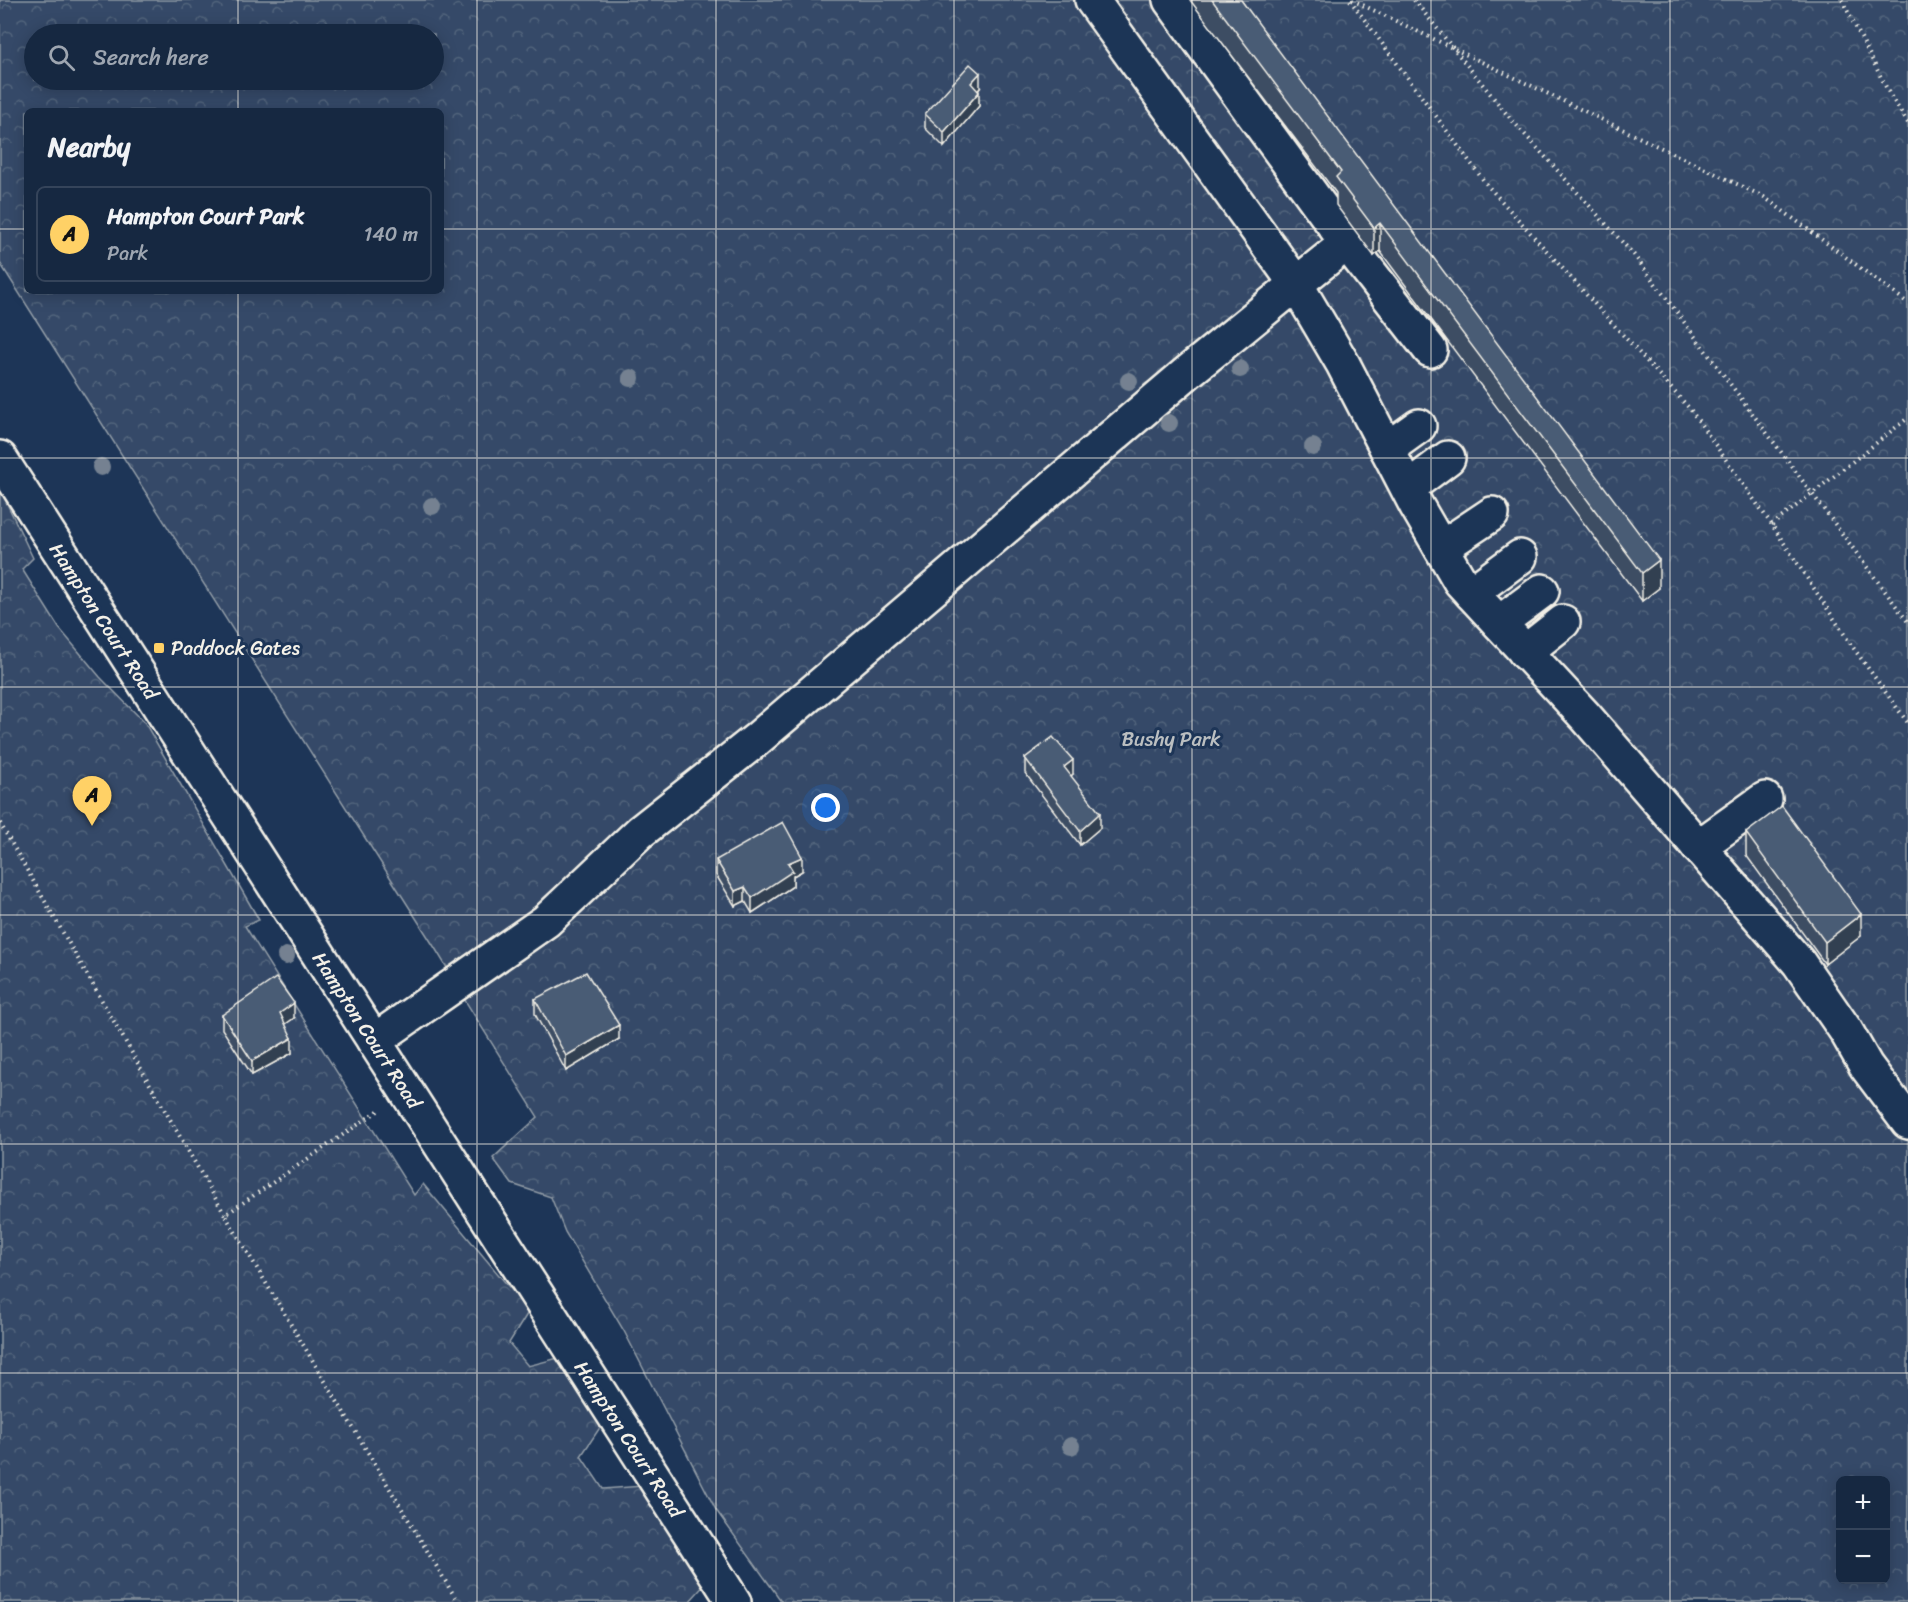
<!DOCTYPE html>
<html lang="en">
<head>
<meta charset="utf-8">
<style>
	:root { --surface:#162841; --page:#23344c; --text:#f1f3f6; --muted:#9ea6b1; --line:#35445a; --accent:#ffd166 }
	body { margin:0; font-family:Sriracha,sans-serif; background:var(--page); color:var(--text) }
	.controls { position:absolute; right:18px; bottom:18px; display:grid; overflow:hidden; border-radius:9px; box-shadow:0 3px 15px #0003 }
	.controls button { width:54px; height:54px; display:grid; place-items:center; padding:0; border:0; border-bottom:2px solid var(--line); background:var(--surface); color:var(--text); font:30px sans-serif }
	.you { position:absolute; left:826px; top:808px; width:21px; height:21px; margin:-15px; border:4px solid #fff; border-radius:50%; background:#1a73e8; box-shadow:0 0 0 9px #1a73e833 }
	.badge { display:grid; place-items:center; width:39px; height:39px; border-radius:50%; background:var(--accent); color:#111; font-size:20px; font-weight:700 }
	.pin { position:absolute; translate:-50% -50px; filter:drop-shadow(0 2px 3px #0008) }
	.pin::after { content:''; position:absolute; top:32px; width:21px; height:18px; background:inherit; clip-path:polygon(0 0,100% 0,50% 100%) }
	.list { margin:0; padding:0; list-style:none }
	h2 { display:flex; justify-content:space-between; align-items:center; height:78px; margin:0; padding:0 24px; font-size:26px }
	h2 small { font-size:20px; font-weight:400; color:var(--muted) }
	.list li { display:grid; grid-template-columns:39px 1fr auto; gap:18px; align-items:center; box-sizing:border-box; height:96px; margin:0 12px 12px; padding:0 12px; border:2px solid var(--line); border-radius:9px }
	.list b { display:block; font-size:22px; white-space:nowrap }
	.list p { margin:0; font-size:20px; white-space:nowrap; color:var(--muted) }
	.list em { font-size:20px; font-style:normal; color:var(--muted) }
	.icon { flex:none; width:33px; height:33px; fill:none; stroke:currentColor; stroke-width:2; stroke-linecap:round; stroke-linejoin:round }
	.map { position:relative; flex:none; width:1908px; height:1602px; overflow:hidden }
	.search { position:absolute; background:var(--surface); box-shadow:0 3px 15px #0003; left:24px; top:24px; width:420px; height:66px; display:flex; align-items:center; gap:15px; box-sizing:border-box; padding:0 21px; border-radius:33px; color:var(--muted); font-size:22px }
	.panel { position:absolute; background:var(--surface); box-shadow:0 3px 15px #0003; left:24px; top:108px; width:420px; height:186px; border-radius:9px }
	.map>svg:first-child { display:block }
	.forest { fill:url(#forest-crowns); stroke:#949ea8; stroke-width:1.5; fill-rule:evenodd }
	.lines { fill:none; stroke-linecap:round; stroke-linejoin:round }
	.minor-casing { stroke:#f4f1e8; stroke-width:38 }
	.major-casing { stroke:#f4f1e8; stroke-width:38 }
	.path { stroke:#f4f1e8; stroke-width:4; stroke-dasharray:1.5 4.5; stroke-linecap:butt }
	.minor { stroke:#1d3557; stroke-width:33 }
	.major { stroke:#1d3557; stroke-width:33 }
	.tree { fill:#748191 }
	.wall { fill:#3e4e64; stroke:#f4f1e8; stroke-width:1.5 }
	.shaded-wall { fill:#324051; stroke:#f4f1e8; stroke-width:1.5 }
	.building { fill:#485b74; stroke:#f4f1e8; stroke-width:1.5 }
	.grid { fill:none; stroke:#f4f1e8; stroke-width:1.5; stroke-opacity:0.55 }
	.poi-dot { fill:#ffd166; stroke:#1d3557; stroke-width:2 }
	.labels { text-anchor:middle; stroke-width:6; stroke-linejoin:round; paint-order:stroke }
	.street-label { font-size:20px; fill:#f4f1e8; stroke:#1d3557 }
	.poi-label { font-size:20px; fill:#f4f1e8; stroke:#1d3557; text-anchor:start }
	.park-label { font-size:20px; fill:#bbbfc1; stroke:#1d3557 }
</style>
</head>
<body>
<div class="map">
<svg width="1908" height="1602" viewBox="0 0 1908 1602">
	<defs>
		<pattern id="forest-crowns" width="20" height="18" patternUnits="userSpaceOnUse" patternTransform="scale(1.5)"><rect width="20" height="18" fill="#354a67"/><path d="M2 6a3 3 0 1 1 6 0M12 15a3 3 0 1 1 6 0" fill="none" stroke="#53657d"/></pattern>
	</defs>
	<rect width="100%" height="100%" fill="#1d3557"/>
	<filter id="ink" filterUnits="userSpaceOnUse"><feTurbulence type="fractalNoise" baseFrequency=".0167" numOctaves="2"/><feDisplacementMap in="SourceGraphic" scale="12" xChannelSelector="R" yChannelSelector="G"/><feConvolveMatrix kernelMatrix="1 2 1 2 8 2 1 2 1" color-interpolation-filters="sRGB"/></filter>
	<g filter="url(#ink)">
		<!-- forest -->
		<g class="forest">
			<path d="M0 0H1908V1602H782L716 1510 624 1331 565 1232 551 1197 512 1184 493 1158 538 1117 456 986 449 971 435 948 0 263ZM34 34H434V80H34ZM27 111H441V291H27ZM1840 1480H1886V1580H1840Z"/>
			<path d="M0 489 33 558 22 569 59 628 100 677 145 723 259 920 245 926 414 1195 423 1184 529 1311 509 1343 528 1366 558 1358 603 1423 581 1456 603 1489 643 1486 708 1581 689 1602H0Z"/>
		</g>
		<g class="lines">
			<!-- minor casing -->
			<g class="minor-casing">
				<g id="minor">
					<path d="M1092 0 1296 284 1347 243"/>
					<path d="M1170 0 1347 243 1430 350"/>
					<path d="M1387 449 1419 426"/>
					<path d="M1408 488 1448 458"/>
					<path d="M1441 548 1492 514"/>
					<path d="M1471 593 1520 557"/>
					<path d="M1499 623 1542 591"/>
					<path d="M1525 652 1563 622"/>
					<path d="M1698 847 1765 799"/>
					<path d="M374 1041 546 921 640 832 756 740 1188 372 1296 284 1343 364 1416 505 1460 581 1586 717 1799 963 1846 1031 1866 1066 1908 1122"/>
				</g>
			</g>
			<!-- major casing -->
			<g class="major-casing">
				<path id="major" d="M0 458 734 1602"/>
			</g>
			<!-- path -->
			<g class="path">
				<path d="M1350 0 1487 185 1690 409 1772 525 1852 646 1908 723"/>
				<path d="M1352 0 1764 197 1908 303"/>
				<path d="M1414 0 1510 118 1634 255 1908 622"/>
				<path d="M1842 0 1890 95 1908 123"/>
				<path d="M1772 525 1908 418"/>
				<path d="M0 823 225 1215"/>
				<path d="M378 1111 225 1215 458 1602"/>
			</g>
			<!-- minor -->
			<use href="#minor" class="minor"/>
			<!-- major -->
			<use href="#major" class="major"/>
		</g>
		<!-- trees -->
		<g class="tree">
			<circle cx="1240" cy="369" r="9"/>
			<circle cx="631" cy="378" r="9"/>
			<circle cx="1129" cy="381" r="9"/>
			<circle cx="1169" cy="423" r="9"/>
			<circle cx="1313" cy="447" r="9"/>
			<circle cx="101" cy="467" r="9"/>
			<circle cx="432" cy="506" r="9"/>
			<circle cx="286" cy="956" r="9"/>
			<circle cx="1071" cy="1446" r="9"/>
		</g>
		<!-- wall -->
		<g class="wall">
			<path d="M1190 0H1241L1659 588 1642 601 1380 251 1374 256 1336 205V193Z"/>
			<path d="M980 88 978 91 979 106 944 147 925 128V114Z"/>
			<path d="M1025 758 1073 774 1071 776 1100 828 1080 845 1025 773Z"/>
			<path d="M1746 833 1861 936 1825 964 1746 855Z"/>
			<path d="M716 860 802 871 793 876V886L752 913 745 901 735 906 716 875Z"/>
			<path d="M535 999 619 1039 566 1071 535 1014Z"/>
			<path d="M222 1015 294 1018 285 1024 292 1053 252 1075 222 1029Z"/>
		</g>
		<!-- shaded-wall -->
		<g class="shaded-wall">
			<path d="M980 73V88L971 98V83Z"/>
			<path d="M979 92V106L944 147V132Z"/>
			<path d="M1380 223V251L1374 256V228Z"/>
			<path d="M1659 560V588L1642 601V573Z"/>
			<path d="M1073 760V774L1064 782V767Z"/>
			<path d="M1100 813V828L1080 845V831Z"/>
			<path d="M802 857V871L793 876V886L752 913V898L788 863Z"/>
			<path d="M745 887V901L735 906V891Z"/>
			<path d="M1861 914V936L1825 964V942Z"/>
			<path d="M294 1003V1018L280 1028V1013Z"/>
			<path d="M619 1025V1039L566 1071V1056Z"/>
			<path d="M292 1038V1053L252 1075V1061Z"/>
		</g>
		<!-- building -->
		<g class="building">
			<path d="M1212 0H1241L1659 560 1642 573 1380 223 1374 228 1336 177 1341 172Z"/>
			<path d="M970 64 980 73 971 83 979 92 944 132 925 114Z"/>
			<path d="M1053 737 1073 760 1064 767 1100 813 1080 831 1025 758Z"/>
			<path d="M1782 806 1861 914 1825 942 1746 833Z"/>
			<path d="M783 822 802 857 788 863 793 871 752 898 745 887 735 891 716 860Z"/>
			<path d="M586 972 619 1025 566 1056 535 999Z"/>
			<path d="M276 978 294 1003 280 1013 292 1038 252 1061 222 1015Z"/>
		</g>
	</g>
	<!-- grid -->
	<path class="grid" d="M238 0V34M477 0V1602M716 0V1602M954 0V1602M1192 0V1602M1431 0V1602M1670 0V1602M238 80V111M0 229H27M441 229H1908M238 291V1602M0 458H1908M0 687H1908M0 915H1908M0 1144H1908M0 1373H1908"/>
	<!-- markers -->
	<rect class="poi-dot" x="153" y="642" width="12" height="12" rx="3"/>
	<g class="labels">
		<!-- street labels -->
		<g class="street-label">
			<text transform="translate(104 621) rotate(57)" y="7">Hampton Court Road</text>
			<text transform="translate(367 1030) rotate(57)" y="7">Hampton Court Road</text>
			<text transform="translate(629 1439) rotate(57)" y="7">Hampton Court Road</text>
		</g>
		<!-- poi labels -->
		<g class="poi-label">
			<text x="171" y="655">Paddock Gates</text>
		</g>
		<!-- park labels -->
		<g class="park-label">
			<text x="1171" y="746">Bushy Park</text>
		</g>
	</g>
</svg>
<div class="controls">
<button>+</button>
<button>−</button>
</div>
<div class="you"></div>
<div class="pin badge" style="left:92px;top:826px">A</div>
<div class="search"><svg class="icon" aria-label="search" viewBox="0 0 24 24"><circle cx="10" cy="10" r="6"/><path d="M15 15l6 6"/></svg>Search here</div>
<section class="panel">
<h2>Nearby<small></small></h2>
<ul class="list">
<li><span class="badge">A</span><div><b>Hampton Court Park</b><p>Park</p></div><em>140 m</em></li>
</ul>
</section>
</div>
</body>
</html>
